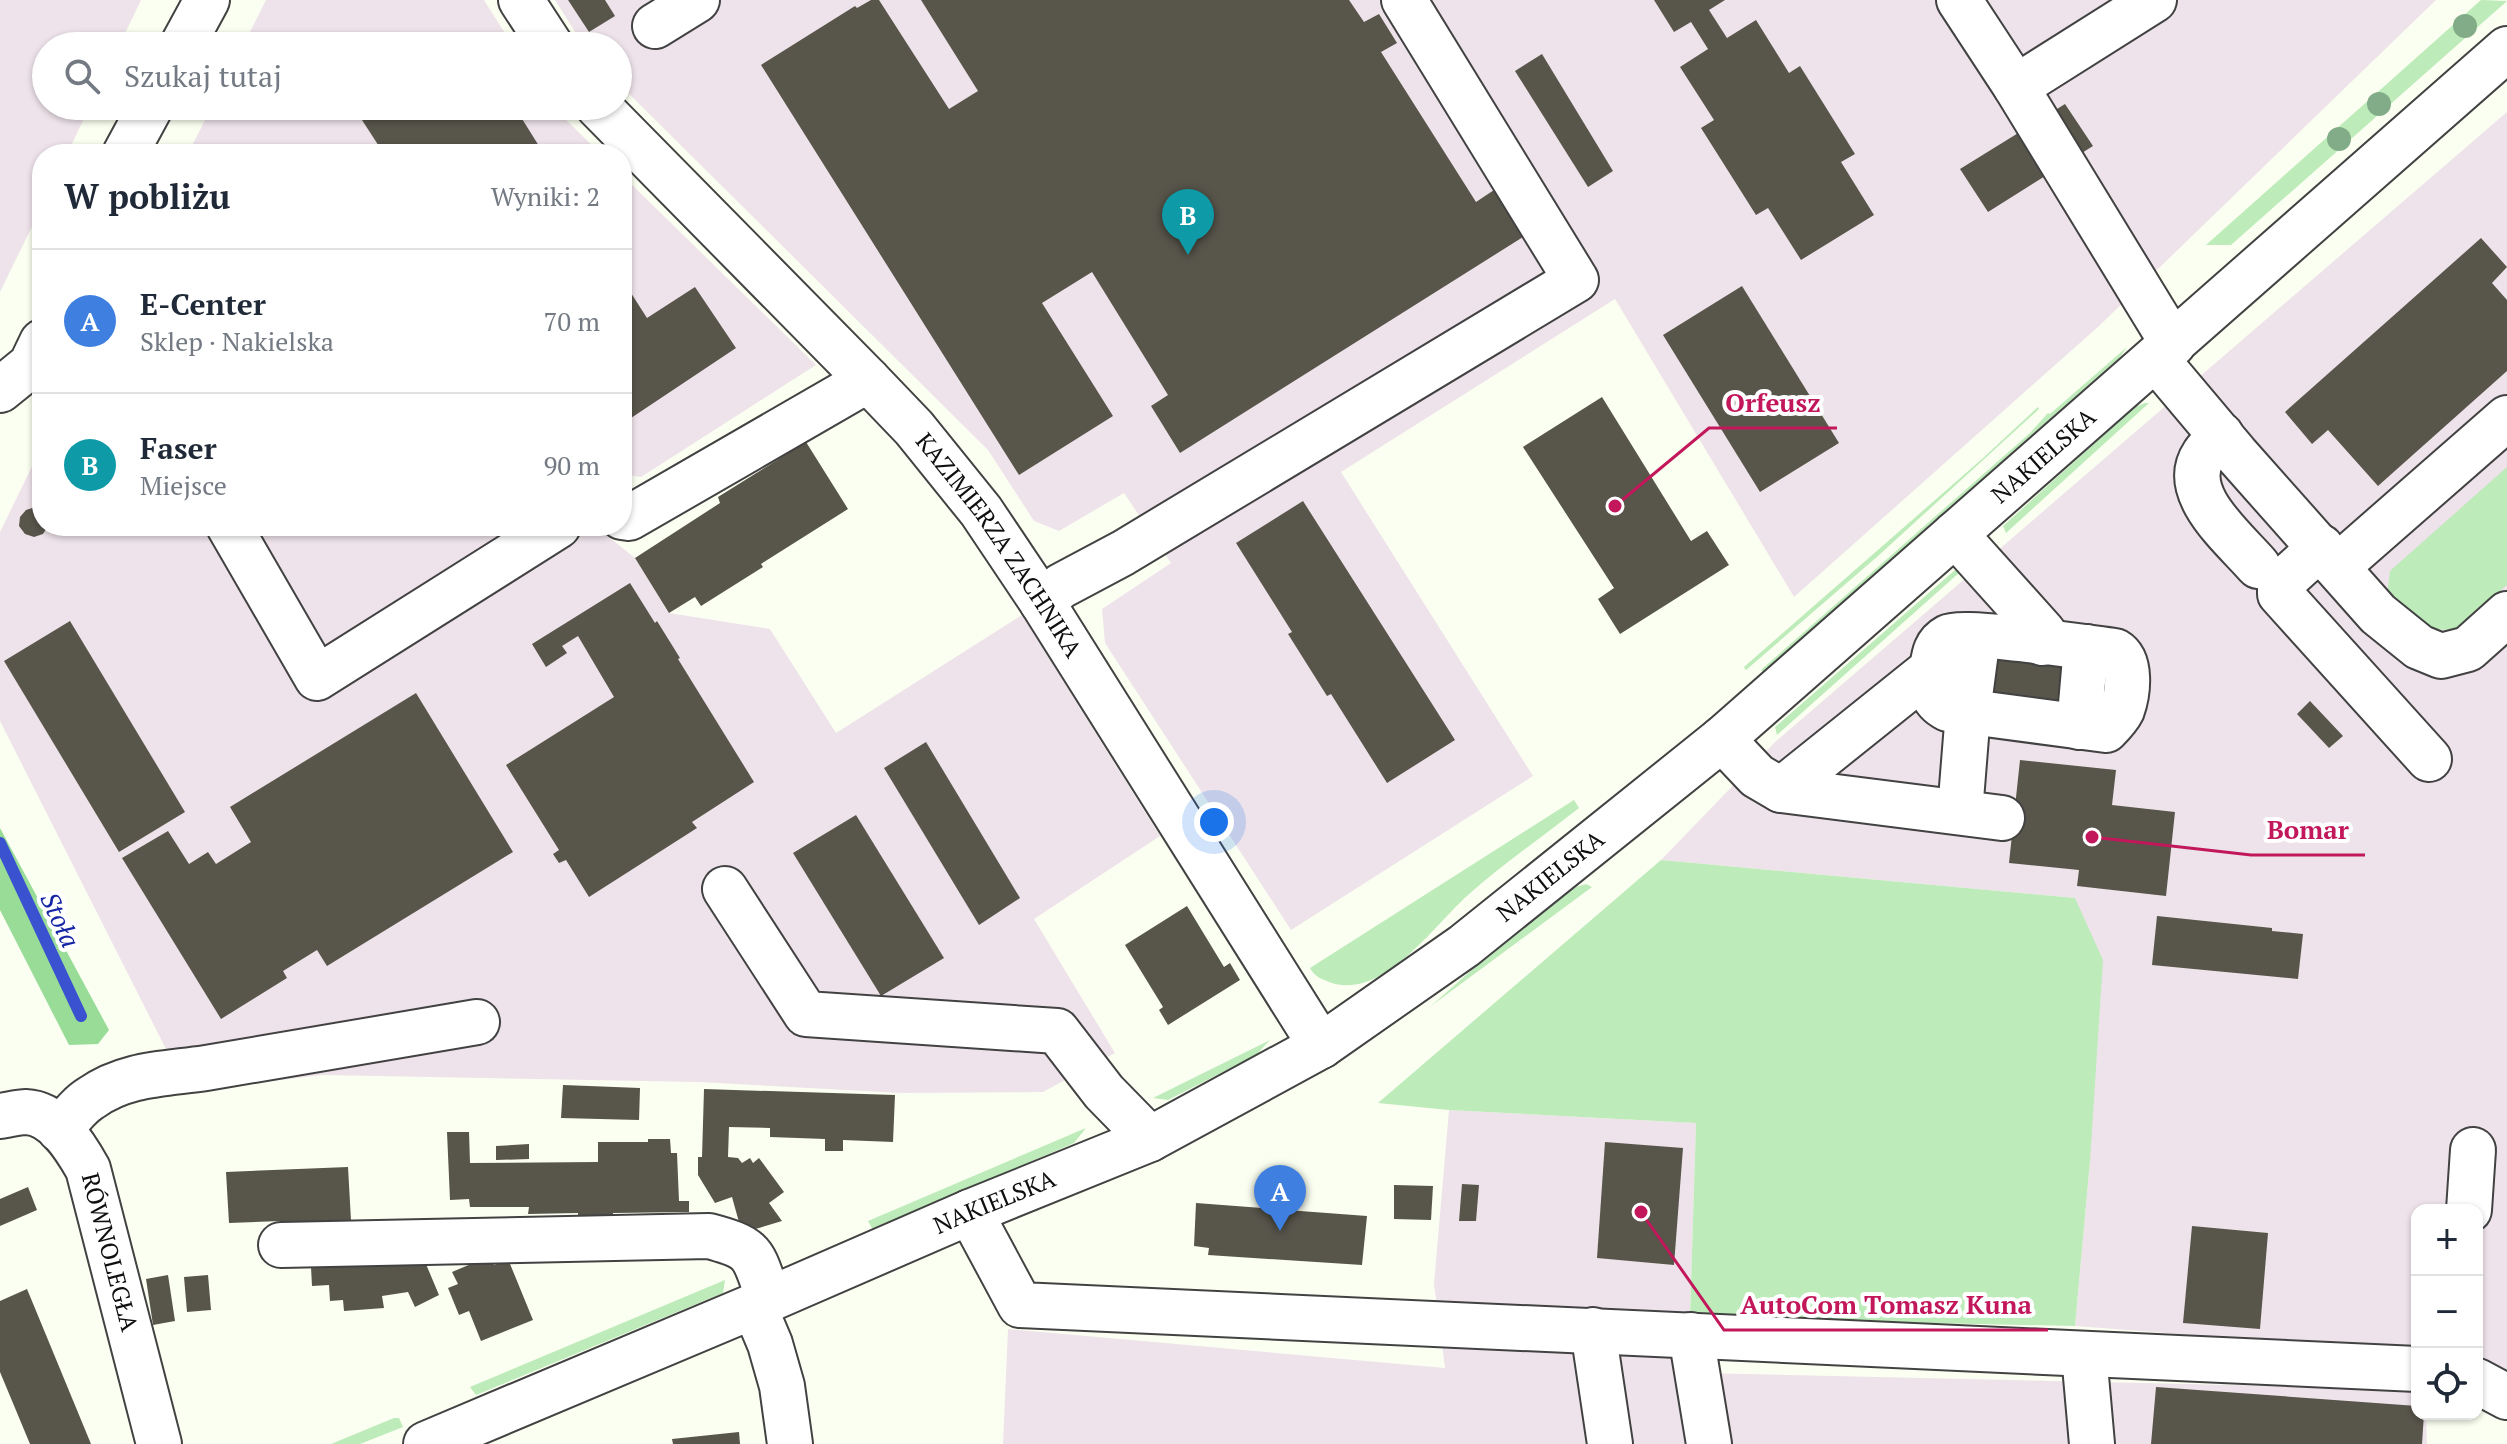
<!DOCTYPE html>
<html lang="pl">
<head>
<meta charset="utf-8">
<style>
	:root { --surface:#fff; --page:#f2f2f3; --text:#1f2937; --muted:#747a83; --line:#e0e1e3; --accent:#2563eb }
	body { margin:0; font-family:"PT Serif",serif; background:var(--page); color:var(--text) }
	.controls { position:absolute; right:24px; bottom:24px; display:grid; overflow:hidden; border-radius:16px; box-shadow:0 2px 6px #0004 }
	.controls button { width:72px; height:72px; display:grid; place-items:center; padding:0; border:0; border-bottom:2px solid var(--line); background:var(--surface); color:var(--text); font:40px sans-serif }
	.you { position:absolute; left:1214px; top:822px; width:28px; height:28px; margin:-20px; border:6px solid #fff; border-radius:50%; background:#1a73e8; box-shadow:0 0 0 12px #1a73e833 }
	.badge { display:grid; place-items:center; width:52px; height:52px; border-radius:50%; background:var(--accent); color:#fff; font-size:26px; font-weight:700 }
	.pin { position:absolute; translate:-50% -66px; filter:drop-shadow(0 2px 4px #0008) }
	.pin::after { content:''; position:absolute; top:42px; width:28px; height:24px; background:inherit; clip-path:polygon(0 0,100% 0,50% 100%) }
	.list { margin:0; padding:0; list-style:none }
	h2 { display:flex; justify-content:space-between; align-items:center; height:104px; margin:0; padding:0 32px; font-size:34px }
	h2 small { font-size:26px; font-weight:400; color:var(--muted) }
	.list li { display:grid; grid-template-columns:52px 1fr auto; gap:24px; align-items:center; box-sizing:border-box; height:144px; padding:0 32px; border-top:2px solid var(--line) }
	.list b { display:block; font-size:30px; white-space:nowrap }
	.list p { margin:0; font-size:26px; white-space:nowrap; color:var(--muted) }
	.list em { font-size:26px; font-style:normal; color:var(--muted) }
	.icon { flex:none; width:44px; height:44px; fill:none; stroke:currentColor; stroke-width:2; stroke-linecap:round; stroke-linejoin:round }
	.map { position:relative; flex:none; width:2507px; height:1444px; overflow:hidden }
	.search { position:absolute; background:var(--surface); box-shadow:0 2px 6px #0004; left:32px; top:32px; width:600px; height:88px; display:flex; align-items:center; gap:20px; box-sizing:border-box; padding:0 28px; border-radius:44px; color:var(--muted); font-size:30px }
	.panel { position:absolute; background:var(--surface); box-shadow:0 2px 6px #0004; left:32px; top:144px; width:600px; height:392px; border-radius:32px }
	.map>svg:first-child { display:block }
	.industrial { fill:#eee3ea }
	.green { fill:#bdebb9 }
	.forest { fill:#98dc98 }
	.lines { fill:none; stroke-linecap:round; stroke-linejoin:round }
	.stream { stroke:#3a51d0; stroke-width:12 }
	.building { fill:#58564b }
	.minor-casing { stroke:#424242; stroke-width:48 }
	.minor { stroke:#fff; stroke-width:44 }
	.tree { fill:#81ac87 }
	.labels { text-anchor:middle; stroke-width:8; stroke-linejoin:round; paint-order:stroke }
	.street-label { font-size:24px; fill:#0f0f0f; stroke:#fff }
	.water-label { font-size:26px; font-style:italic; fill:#1525a4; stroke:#fff }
	.leader { fill:none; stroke:#c2185b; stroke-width:3 }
	.callout-dot { fill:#c2185b; stroke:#fff; stroke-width:3 }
	.callout-label { font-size:26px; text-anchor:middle; font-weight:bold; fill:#c2185b; stroke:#fff; stroke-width:8; stroke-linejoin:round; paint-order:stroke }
</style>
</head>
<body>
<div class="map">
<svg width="2507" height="1444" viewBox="0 0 2507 1444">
	<rect width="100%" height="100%" fill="#fbfff1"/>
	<!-- industrial -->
	<g class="industrial">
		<path d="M0 0H141L119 46H46V106H90L67 154H42V206L0 292Z"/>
		<path d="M266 0H484L513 46H243Z"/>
		<path d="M555 0H2436L2098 327 1794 597 1615 299 1341 472 1533 776 1291 930 1105 643 1102 609 1171 563 1124 493 1059 531 1034 521 988 450 618 83V46H584Z"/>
		<path d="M212 106H552L601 154H188Z"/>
		<path d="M2507 112V1387L2477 1383V1210H2417V1352L2075 1326 2090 1161 2075 898 1661 860 1774 743Z"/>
		<path d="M622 175 816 365 641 477 622 474Z"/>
		<path d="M42 446V526H595L635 558 669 613 770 629 836 733 1022 615 1160 836 1034 919 1115 1053 1043 1092 901 1093 698 1082 322 1075 173 1093 170 1057 0 721V532Z"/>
		<path d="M1449 1110 1696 1123 1690 1318 1699 1373 2417 1389V1414H2426L2427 1444H1003L1008 1329 1445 1368 1434 1284Z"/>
	</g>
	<!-- green -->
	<g class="green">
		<path d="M2481 0 2507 1 2231 245H2206Z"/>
		<path d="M2127 347 2120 357 1763 672 1761 670 2030 433 2048 413 2050 414Z"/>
		<path d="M2145 403H2149L2006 533 2003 526 2135 407Z"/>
		<path d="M2038 407 2039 409 1878 556 1746 670 1744 667 1982 459Z"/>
		<path d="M2507 467V585L2454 630 2430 629 2387 595 2390 571Z"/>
		<path d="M1955 570 1960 572 1777 735 1775 727Z"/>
		<path d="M1574 800 1579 808C1542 837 1503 864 1468 895 1434 925 1382 1002 1329 982 1320 978 1315 977 1310 968Z"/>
		<path d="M1661 860 2075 898 2103 960 2090 1161 2075 1326 1690 1318 1696 1123 1449 1110 1378 1103Z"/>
		<path d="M1586 884 1592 887 1431 1006 1518 929 1576 887Z"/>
		<path d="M1270 1040 1256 1055 1168 1100 1153 1098Z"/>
		<path d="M1086 1128 1074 1143 873 1230 868 1221Z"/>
		<path d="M725 1280 723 1293 476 1395 470 1387Z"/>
		<path d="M394 1418H399L403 1427 360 1444H331Z"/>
	</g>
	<!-- forest -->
	<path class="forest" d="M0 828 109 1030 98 1044 69 1045 0 910Z"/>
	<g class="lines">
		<!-- stream -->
		<path class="stream" d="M0 843 81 1016"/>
	</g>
	<!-- building -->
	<g class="building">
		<path d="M568 0H605L615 16 589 32Z"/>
		<path d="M871 0H879L949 109 978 91 921 0H1349L1364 22 1379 14 1397 43 1381 52 1476 202 1494 190 1523 237 1180 453 1151 406 1168 395 1092 272 1042 303 1113 416 1019 475 761 65 855 6 857 8Z"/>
		<path d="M1654 0H1725L1709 10 1727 38 1756 20 1789 73 1800 66 1855 154 1841 162 1874 215 1801 260 1768 208 1756 215 1701 128 1714 120 1680 67 1708 49 1691 22 1674 32Z"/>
		<path d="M1542 54 1613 171 1588 187 1515 71Z"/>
		<path d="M2065 104 2093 146 1988 212 1960 169Z"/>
		<path d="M384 106H514L544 154H384L362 120Z"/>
		<path d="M2481 238 2507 267 2492 283 2507 300V371L2378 486 2328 430 2312 444 2285 412Z"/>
		<path d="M622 279 647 318 695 287 736 348 622 424Z"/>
		<path d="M1742 286 1839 443 1760 492 1663 335Z"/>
		<path d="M1602 397 1691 541 1707 531 1729 565 1620 634 1598 599 1614 588 1523 447Z"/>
		<path d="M806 442 848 509 761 564 763 567 701 606 695 597 669 613 635 558 720 503 718 497Z"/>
		<path d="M1303 501 1455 740 1387 783 1331 694 1327 696 1288 634 1292 632 1236 543Z"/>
		<path d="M35 507 42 510V526H48L43 534 34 537 25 534 19 526 20 517 26 510Z"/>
		<path d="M630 583 655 623 657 621 680 658 678 659 754 782 692 822 697 828 589 897 566 860 559 863 553 854 559 850 506 765 614 697 578 636 562 646 567 653 546 667 532 644Z"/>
		<path d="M70 621 185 812 119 852 4 661Z"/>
		<path d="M1990 653 2103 665 2098 705 1986 693Z"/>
		<path d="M416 693 513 852 327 966 317 950 283 971 287 978 221 1019 122 858 168 831 189 864 208 852 216 864 251 842 230 807Z"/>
		<path d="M2310 701 2343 736 2329 748 2297 714Z"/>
		<path d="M926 742 1020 898 979 925 884 768Z"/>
		<path d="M2020 760 2116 770 2112 805 2175 812 2166 896 2077 886 2079 870 2009 863Z"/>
		<path d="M856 815 944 958 881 996 793 853Z"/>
		<path d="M1187 906 1224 967 1230 963 1240 980 1168 1025 1159 1010 1163 1007 1125 945Z"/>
		<path d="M2157 916 2272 928V931L2303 934 2298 979 2152 965Z"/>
		<path d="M563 1085 640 1088 639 1120 561 1118Z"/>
		<path d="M704 1089 895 1095 893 1142 843 1140V1151H825V1139L770 1137V1128L729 1127 728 1157 738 1158 742 1163 750 1158 753 1163 759 1158 784 1192 769 1203 782 1221 742 1233 732 1197 715 1203 698 1175V1157H702Z"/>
		<path d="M447 1132H469L470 1163 598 1162V1142H648V1139H670L671 1153H677L679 1201H689V1212L613 1213V1224L578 1226V1213L528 1214 529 1207H470L469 1199 450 1200Z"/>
		<path d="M1605 1142 1683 1148 1674 1265 1597 1258Z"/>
		<path d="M529 1144V1159L496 1160V1146Z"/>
		<path d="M348 1167 352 1238 281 1239V1221L229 1223 226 1172Z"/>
		<path d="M1462 1184 1479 1185 1476 1221H1459Z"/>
		<path d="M1394 1185 1433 1186 1431 1220 1394 1219Z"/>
		<path d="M28 1187 37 1210 0 1226V1199Z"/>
		<path d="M1196 1203 1367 1216 1362 1265 1208 1255 1209 1248 1194 1246Z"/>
		<path d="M2192 1226 2268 1233 2260 1329 2183 1323Z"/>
		<path d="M490 1256 494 1265 508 1259 533 1320 481 1341 469 1311 459 1315 448 1288 458 1284 452 1272Z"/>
		<path d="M423 1257 439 1295 415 1307 408 1292 382 1296 384 1308 344 1311 343 1300 330 1301 329 1285 312 1286 311 1267Z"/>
		<path d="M168 1275 175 1321 153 1325 146 1279Z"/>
		<path d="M208 1275 211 1310 187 1312 184 1277Z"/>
		<path d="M27 1289 91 1444H30L0 1372V1301Z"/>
		<path d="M2156 1387 2417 1406V1414H2424L2422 1444H2151Z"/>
		<path d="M739 1432 740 1444H673L672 1439Z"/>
	</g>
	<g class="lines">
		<!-- minor casing -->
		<g class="minor-casing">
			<g id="minor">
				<path d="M521 0 551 46"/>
				<path d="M1959 0 2016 87 2173 344"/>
				<path d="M655 26 697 0"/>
				<path d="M182 46 207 0"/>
				<path d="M2016 87 2154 0"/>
				<path id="s1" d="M598 106 868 380 914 428 981 511 1042 602 1321 1046"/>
				<path d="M125 154 151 106"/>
				<path d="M2156 359 2236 454 2378 614 2419 647 2441 656 2468 649 2507 614"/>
				<path d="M0 390 31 365 42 342"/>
				<path d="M2221 435C2216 441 2209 447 2204 454 2178 493 2234 538 2258 566"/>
				<path d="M622 517 629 518 868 380"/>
				<path d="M229 526 317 678 558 526"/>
				<path d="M1955 534 2043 632 2042 643"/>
				<path d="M2321 547 2280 584V594L2429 759"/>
				<path d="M2338 566 2507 418"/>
				<path d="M1042 602 1061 586 1123 553 1576 280 1404 0"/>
				<path d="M2079 727 2086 647"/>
				<path d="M1722 739 1757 776 1781 790 2002 818"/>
				<path d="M1781 790 1932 669C1934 656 1935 644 1948 637 1963 629 2089 648 2115 651 2132 661 2128 693 2122 710 2118 718 2112 724 2106 730L1948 709C1930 700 1930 687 1932 669"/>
				<path d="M1960 812 1968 712 1978 636"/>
				<path d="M725 889 806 1014 1057 1031 1104 1092 1150 1139"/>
				<path id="s2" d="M0 1116C8 1115 18 1112 26 1112 55 1113 75 1146 88 1169L159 1444"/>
				<path d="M60 1130C69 1119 79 1105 91 1098 126 1073 166 1074 206 1068L477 1022"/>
				<path d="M2469 1210 2473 1150"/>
				<path d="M970 1212 1020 1305 2417 1369"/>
				<path d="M281 1245 709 1236C758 1249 752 1254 769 1299"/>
				<path d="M754 1306 770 1344 782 1386 790 1444"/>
				<path d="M1593 1330 1610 1444"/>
				<path d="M1691 1335 1709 1444"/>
				<path d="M2084 1354 2092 1444"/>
				<path d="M2477 1381 2507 1397"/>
				<path id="s3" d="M426 1444 754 1306 970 1212 1150 1139 1321 1046 1464 946 1722 739 2507 49"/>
			</g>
		</g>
		<!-- minor -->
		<use href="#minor" class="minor"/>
	</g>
	<!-- trees -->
	<g class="tree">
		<circle cx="2465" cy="26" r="12"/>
		<circle cx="2379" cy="104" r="12"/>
		<circle cx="2339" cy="139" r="12"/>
	</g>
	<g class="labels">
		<!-- street labels -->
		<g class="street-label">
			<text dy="8" stroke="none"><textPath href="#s3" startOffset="1914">NAKIELSKA</textPath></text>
			<text dy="8" stroke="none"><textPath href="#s1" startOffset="596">KAZIMIERZA ZACHNIKA</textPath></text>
			<text dy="8" stroke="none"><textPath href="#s3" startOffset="1266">NAKIELSKA</textPath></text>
			<text dy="8" stroke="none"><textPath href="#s3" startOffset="618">NAKIELSKA</textPath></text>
			<text dy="8" stroke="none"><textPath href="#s2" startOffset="200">RÓWNOLEGŁA</textPath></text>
		</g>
		<!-- water labels -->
		<g class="water-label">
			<text transform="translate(60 920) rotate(65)" y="9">Stoła</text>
		</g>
	</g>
	<!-- callouts -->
	<path class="leader" d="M1615 506L1709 428H1837M2092 837L2251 855H2365M1641 1212L1724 1330H2048"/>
	<g class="callout-dot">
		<circle cx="1615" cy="506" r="8"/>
		<circle cx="2092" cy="837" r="8"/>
		<circle cx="1641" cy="1212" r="8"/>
	</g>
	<g class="callout-label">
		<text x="1773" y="412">Orfeusz</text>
		<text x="2308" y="839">Bomar</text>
		<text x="1886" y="1314">AutoCom Tomasz Kuna</text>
	</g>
</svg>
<div class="controls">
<button>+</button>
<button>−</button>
<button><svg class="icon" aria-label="locate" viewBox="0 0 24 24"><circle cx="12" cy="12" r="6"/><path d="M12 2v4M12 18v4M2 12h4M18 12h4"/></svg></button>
</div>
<div class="you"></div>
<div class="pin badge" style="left:1280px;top:1231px;background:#3f7fe0">A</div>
<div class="pin badge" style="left:1188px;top:255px;background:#0f9aa8">B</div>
<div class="search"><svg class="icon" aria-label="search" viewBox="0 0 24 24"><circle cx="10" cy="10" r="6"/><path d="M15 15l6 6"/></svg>Szukaj tutaj</div>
<section class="panel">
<h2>W pobliżu<small>Wyniki: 2</small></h2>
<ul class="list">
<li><span class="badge" style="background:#3f7fe0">A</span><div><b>E-Center</b><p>Sklep · Nakielska</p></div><em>70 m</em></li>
<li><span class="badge" style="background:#0f9aa8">B</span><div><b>Faser</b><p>Miejsce</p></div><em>90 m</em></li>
</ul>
</section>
</div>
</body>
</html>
